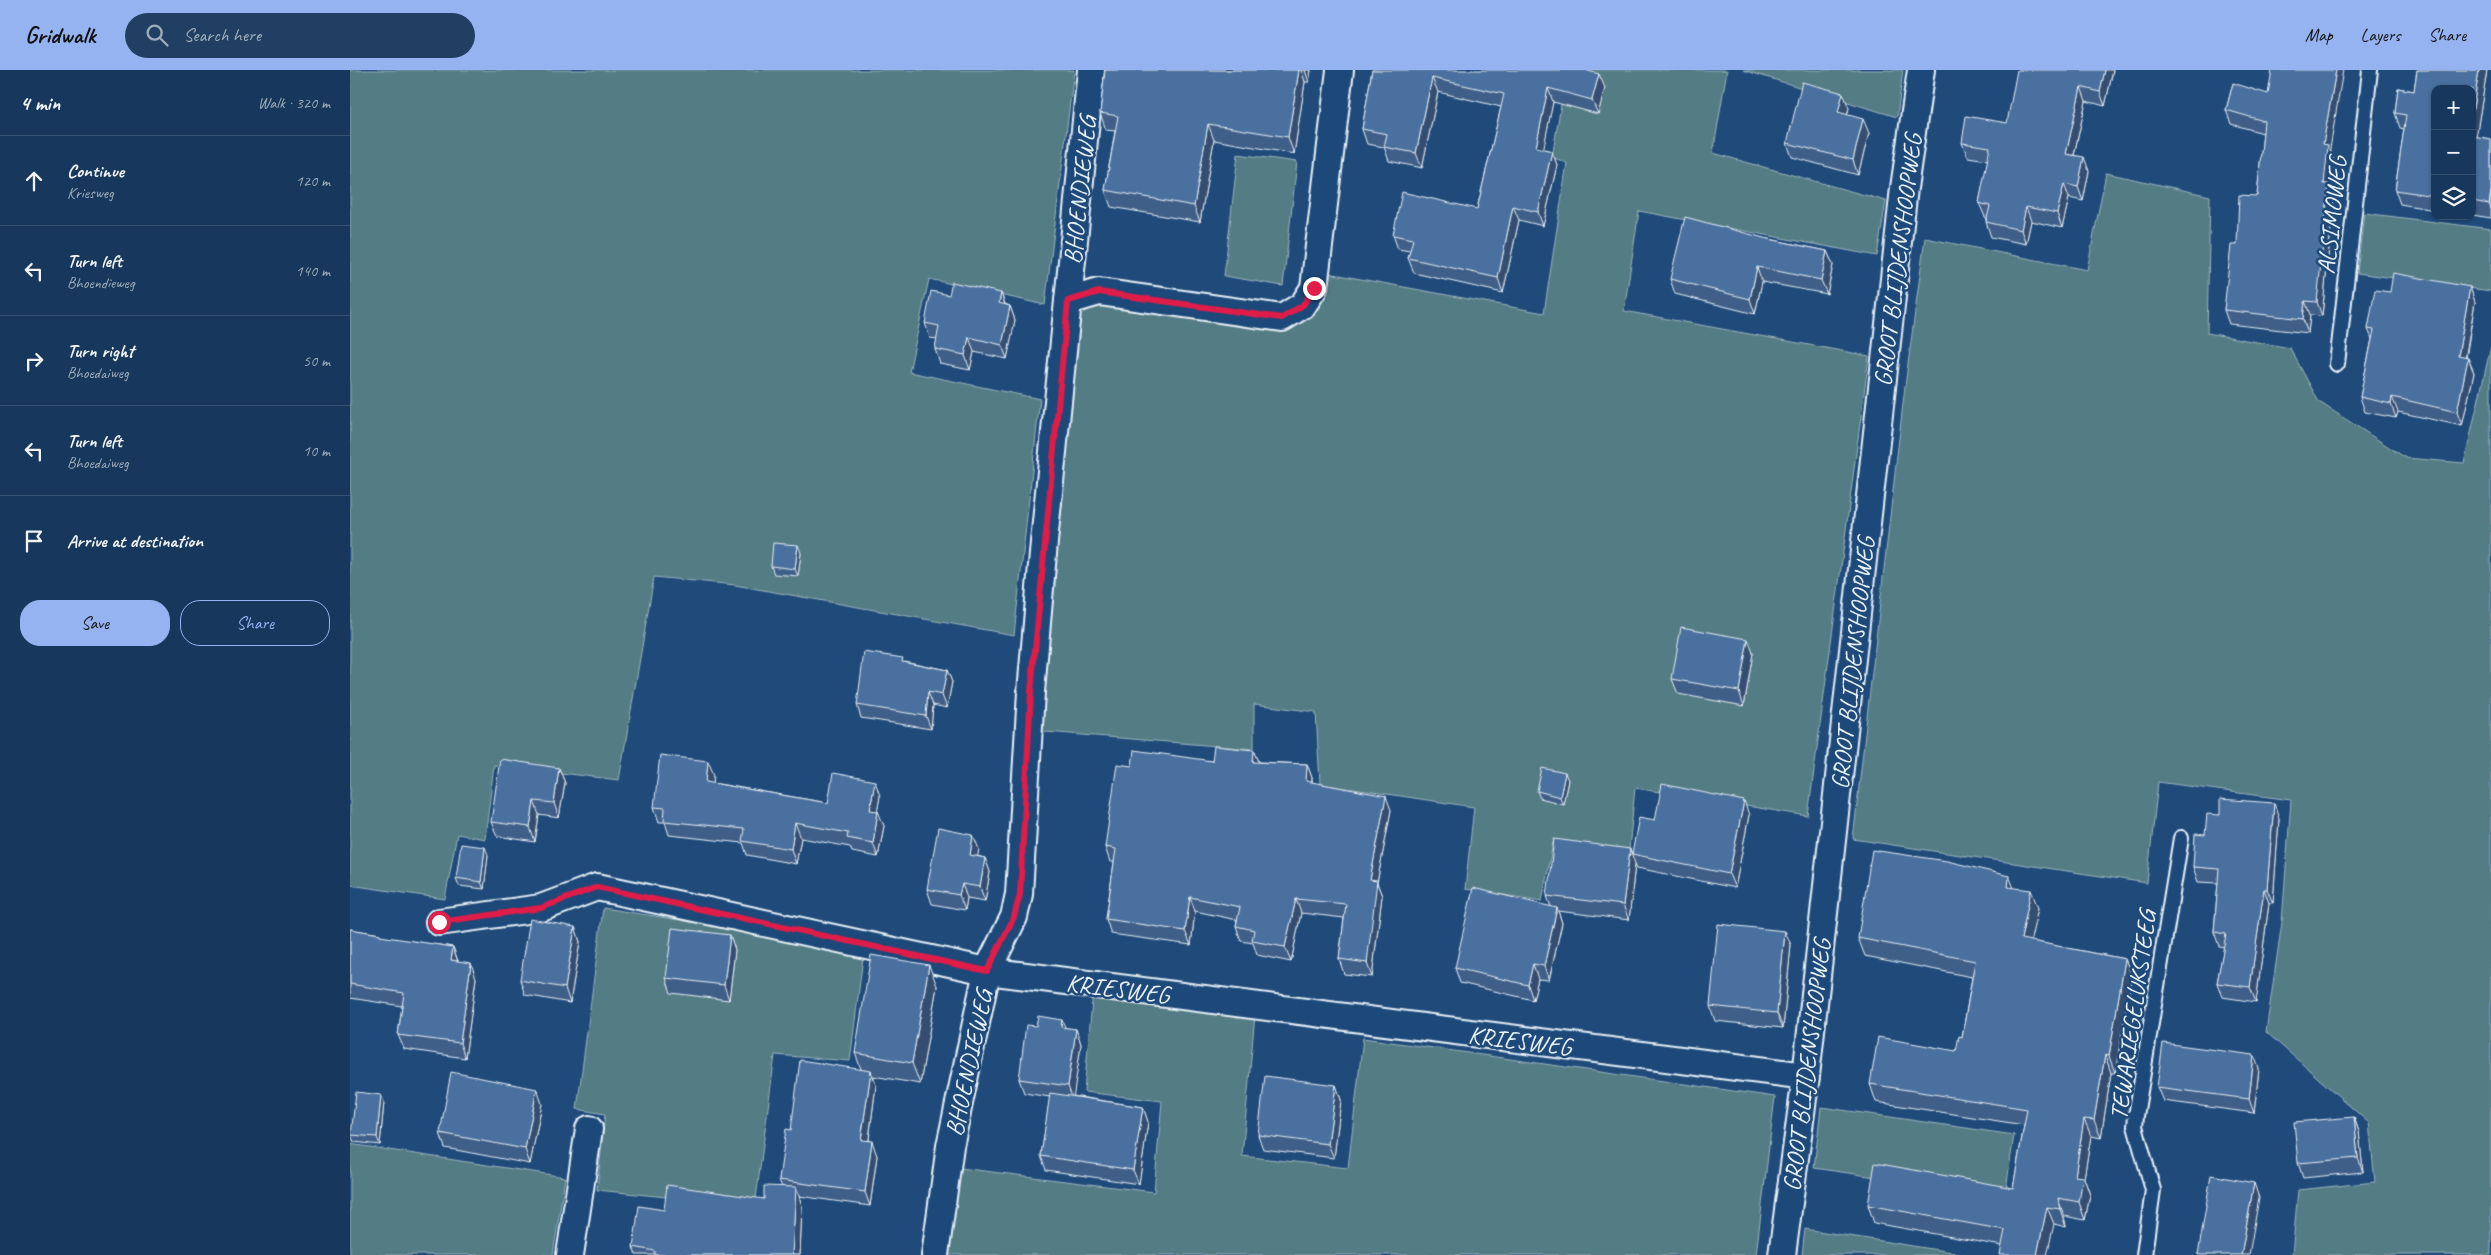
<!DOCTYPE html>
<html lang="en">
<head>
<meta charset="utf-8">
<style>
	:root { --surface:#17385c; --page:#203f62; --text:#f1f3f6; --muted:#9eacbb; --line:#365272; --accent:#95b2f1 }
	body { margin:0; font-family:Caveat,sans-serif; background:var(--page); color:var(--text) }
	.controls { position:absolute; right:15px; top:15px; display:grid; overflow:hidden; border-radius:10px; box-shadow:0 1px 4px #0004 }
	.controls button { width:45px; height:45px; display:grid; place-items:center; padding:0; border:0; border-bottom:1px solid var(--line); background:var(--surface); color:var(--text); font:25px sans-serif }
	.stop { position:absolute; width:15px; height:15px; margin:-11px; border:4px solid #e11d48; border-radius:50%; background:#fff }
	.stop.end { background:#e11d48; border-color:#fff; box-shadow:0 1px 5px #0008 }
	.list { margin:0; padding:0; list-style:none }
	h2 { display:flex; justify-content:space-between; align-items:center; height:65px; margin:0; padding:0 20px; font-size:21px }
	h2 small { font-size:16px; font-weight:400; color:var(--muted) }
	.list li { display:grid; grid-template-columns:32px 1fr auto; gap:15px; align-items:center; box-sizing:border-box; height:90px; padding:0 20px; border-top:1px solid var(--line) }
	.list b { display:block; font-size:19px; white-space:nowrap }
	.list p { margin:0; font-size:16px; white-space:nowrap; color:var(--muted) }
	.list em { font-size:16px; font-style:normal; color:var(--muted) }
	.actions { display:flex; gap:10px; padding:15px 20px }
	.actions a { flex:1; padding:11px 0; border:1px solid var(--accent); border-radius:20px; text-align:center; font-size:18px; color:var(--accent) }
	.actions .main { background:var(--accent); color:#111 }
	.icon { flex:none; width:28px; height:28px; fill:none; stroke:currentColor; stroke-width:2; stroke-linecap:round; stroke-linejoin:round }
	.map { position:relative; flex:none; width:2141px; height:1185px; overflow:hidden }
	header { display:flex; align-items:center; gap:30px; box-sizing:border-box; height:70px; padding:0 25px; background:var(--accent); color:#111 }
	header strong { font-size:24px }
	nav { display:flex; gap:28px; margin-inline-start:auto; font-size:18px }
	.search { width:350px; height:45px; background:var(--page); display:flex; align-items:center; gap:12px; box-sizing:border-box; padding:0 18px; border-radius:28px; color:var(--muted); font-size:19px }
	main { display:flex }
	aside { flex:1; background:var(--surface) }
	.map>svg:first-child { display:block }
	.green { fill:#537c84; stroke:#9eb6be }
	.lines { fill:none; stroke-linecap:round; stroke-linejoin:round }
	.lane-casing { stroke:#e8f1f8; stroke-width:18 }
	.street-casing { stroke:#e8f1f8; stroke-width:30 }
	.lane { stroke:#1f4a7a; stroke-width:14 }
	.street { stroke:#1f4a7a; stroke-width:26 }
	.wall { fill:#405f88; stroke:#e8f1f8 }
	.shaded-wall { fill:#344e6f; stroke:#e8f1f8 }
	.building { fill:#4a6f9e; stroke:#e8f1f8 }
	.route { stroke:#e11d48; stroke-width:6 }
	.labels { text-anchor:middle; stroke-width:5; stroke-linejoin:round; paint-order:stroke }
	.street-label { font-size:25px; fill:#e8f1f8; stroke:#1f4a7a }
</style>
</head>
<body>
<header>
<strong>Gridwalk</strong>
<div class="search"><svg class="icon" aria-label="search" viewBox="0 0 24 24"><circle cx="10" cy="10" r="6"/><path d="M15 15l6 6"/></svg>Search here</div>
<nav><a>Map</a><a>Layers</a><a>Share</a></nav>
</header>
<main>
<aside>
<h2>4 min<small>Walk · 320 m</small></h2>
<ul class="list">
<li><svg class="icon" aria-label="ahead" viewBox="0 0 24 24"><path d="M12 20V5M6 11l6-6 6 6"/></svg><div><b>Continue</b><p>Kriesweg</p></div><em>120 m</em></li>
<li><svg class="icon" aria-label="left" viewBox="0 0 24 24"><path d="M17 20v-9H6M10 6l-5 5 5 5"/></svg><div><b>Turn left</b><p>Bhoendieweg</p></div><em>140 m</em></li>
<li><svg class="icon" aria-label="right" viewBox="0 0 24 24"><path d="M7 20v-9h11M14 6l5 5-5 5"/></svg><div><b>Turn right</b><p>Bhoedaiweg</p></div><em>50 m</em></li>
<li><svg class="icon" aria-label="left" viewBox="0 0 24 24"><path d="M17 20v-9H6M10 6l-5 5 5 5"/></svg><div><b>Turn left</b><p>Bhoedaiweg</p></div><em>10 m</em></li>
<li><svg class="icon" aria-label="arrive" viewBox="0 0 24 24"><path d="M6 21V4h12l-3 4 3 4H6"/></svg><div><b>Arrive at destination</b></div></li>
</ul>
<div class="actions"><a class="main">Save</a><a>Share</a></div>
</aside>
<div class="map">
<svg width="2141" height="1185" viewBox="0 0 2141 1185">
	<rect width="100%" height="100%" fill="#1f4a7a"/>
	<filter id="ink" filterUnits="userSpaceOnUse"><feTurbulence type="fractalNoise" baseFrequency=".02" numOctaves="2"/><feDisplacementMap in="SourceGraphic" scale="10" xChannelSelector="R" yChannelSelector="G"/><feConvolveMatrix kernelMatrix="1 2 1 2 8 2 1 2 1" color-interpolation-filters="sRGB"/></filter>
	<g filter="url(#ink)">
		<!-- green -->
		<g class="green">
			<path d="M0 0H724L695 235 579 209 559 302 690 329 664 565 385 515 304 507 269 710 144 695 135 769 107 764 95 829 0 815Z"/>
			<path d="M1217 0H1377L1363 83 1536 131 1527 186 1289 141 1274 241 1519 286 1458 746 1285 718 1279 779 1203 772 1192 831 1115 819 1124 737 970 714 966 642 904 634V679L684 661 721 235 744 221 941 254 969 235 973 202 1194 243 1217 93 1202 87Z"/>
			<path d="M1393 0H1553L1547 47Z"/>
			<path d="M888 84 947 92 933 216 874 206Z"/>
			<path d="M1756 103 1860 126 1857 263 1940 278 1969 332 2056 388 2114 393 2141 276V1185H1942L1948 1120 2025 1112 2019 1053 1916 962 1932 852 1941 730 1808 712 1797 813 1503 769 1555 316 1575 168 1737 200Z"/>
			<path d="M2014 143 2141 159V221L2007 203Z"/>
			<path d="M253 838 514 879 500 991 425 985 405 1136 247 1120 255 1044 227 1039Z"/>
			<path d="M743 920 905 945 892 1086 998 1098 1013 968 1425 1027 1406 1185H598L610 1098 804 1122 812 1031 734 1022Z"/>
			<path d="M1471 1037 1664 1065 1655 1126 1464 1098Z"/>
			<path d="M0 1074 215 1107 203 1185H0Z"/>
			<path d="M1455 1159 1620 1185H1452Z"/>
		</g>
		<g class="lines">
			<!-- lane casing -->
			<g class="lane-casing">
				<g id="lane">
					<path d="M1987 294 2020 0"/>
					<path d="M1794 1185 1803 1120 1785 1056 1786 1046 1831 768"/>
				</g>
			</g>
			<!-- street casing -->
			<g class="street-casing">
				<g id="street">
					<path d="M718 231 749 222 932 248 953 235 964 218 990 0"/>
					<path d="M89 852 191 838 247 817 637 901 1456 1006"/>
					<path d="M220 1185 239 1059"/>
					<path d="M585 1185 600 1076 637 901 664 847 669 824 681 622 694 472 741 0"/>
					<path d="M1432 1185 1456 1006 1554 118 1571 0"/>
				</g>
			</g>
			<!-- lane -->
			<use href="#lane" class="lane"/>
			<!-- street -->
			<use href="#street" class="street"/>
		</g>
		<!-- wall -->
		<g class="wall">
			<path d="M755 0H961L959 12H955L944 84 864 70 850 152 761 137 755 120 765 61 756 60 750 43Z"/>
			<path d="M1022 0 1255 18 1248 44 1203 32 1193 79 1202 81 1207 95 1193 156 1169 150 1153 223 1064 203 1058 188 1060 181 1048 179 1043 165 1127 139 1151 37 1088 22 1072 98 1039 91 1034 77 1017 74 1012 59Z"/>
			<path d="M1763 0 1755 36 1736 31 1724 85 1739 101 1733 131 1719 128 1712 158 1681 151 1676 174 1641 167 1636 152 1637 148 1635 147 1629 133 1638 90 1618 87 1612 73 1657 53Z"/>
			<path d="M2067 0H2137L2126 67 2141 69V148L2122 145V19H2085V140L2050 134 2045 120 2054 59 2050 58 2045 43 2048 18 2064 21Z"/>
			<path d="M1883 13 1980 79 1983 89 1980 118 1984 128 1972 246 1960 245 1958 263 1879 254 1874 240 1887 175 1907 126 1913 63 1881 54 1876 40Z"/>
			<path d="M1499 38 1497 45 1519 63 1508 105 1442 87 1437 73Z"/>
			<path d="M1414 168 1477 181 1483 195 1477 224 1412 212 1405 244 1325 224 1320 209Z"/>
			<path d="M2120 217 2125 232 2116 288H2118L2124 303 2112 356 2048 342 2046 348 2015 342 2010 327 2022 269 2018 259 2040 222Z"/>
			<path d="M651 223 655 234 660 236 665 250 657 289 624 282 620 300 590 294 585 279 587 269 580 268 575 253 599 225Z"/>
			<path d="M451 483 448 506 424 504 421 496Z"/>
			<path d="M1403 583 1394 636 1328 624 1322 609Z"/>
			<path d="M554 591 597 600 602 612 597 638 583 635 581 659 511 648 507 635Z"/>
			<path d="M904 680 909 692 957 694 962 708V712L1041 740 1027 813 1032 826 1022 907 994 904 989 889 994 848 951 843 941 892 907 885 903 873 891 871 886 856 887 850 845 841 841 875 761 864 756 849 764 792H760L755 777 782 696 862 691Z"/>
			<path d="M209 698 215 713 209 748 189 745 185 772 147 766 141 752Z"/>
			<path d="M364 705 363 713 478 733 530 726 527 741 534 756 528 787 502 782 500 777 451 768 446 794 397 785 393 773 319 765 315 752H309L304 737Z"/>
			<path d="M1218 710 1213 734 1190 728 1187 721Z"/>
			<path d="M1399 745 1385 818 1287 798 1285 794 1279 850 1208 841 1212 853 1199 910 1188 909 1183 930 1110 913 1105 898 1201 837 1197 826 1280 779 1282 784 1305 750Z"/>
			<path d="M1929 748 1923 833H1919L1906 932 1872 927 1867 913 1874 877 1869 876 1864 862 1868 813 1848 812 1843 797 1855 765Z"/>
			<path d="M629 779 627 786 635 788 640 802 635 831 617 828 615 840 582 834 577 819Z"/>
			<path d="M138 785 134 819 109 816 106 808Z"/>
			<path d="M1659 806 1663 818 1688 838 1680 871 1775 889 1782 906 1765 1003H1761L1751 1068 1741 1066 1734 1108 1740 1125 1735 1150 1714 1146 1716 1157 1704 1154 1652 1176 1524 1153 1518 1135 1663 1118 1674 1055 1526 1032 1520 1014 1606 981 1612 967 1622 907 1515 886 1508 868Z"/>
			<path d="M225 857 230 872 220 933 175 925 170 910Z"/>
			<path d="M0 859 30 864 31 867 103 877 108 891 126 908 115 988 54 979 48 965 52 936 0 928Z"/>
			<path d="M380 865 385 880 379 930 321 923 316 908Z"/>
			<path d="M1441 875 1433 958 1365 951 1360 936Z"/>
			<path d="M587 916 570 1014 523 1006 526 1015 519 1070 527 1086 520 1136 449 1126 452 1136 450 1185H286L283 1177 314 1140 414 1129 432 1117 429 1110 441 1060 511 999 505 983Z"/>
			<path d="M686 956 715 958 726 959 731 974 723 1026 793 1037 798 1052 789 1114 696 1100 691 1086 700 1027 674 1023 669 1009Z"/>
			<path d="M1909 999 1904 1043 1813 1031 1807 1017Z"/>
			<path d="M986 1015 991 1030 984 1088 913 1079 908 1065Z"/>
			<path d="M31 1025 34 1032 30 1075 4 1072 1 1065Z"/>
			<path d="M192 1034 180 1094 95 1078 90 1063Z"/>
			<path d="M2004 1047 2009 1062 2013 1102 1953 1108 1948 1093Z"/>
		</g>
		<!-- shaded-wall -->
		<g class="shaded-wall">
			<path d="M949 0H951L955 12 944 84 938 67Z"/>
			<path d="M955 0H961L959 12Z"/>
			<path d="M1755 0H1763L1755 36 1750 22Z"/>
			<path d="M1986 0H1993L1980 79 1983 89 1980 118 1984 128 1972 246 1967 232 1974 114 1973 74Z"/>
			<path d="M2129 0H2137L2124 80 2122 75V45Z"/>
			<path d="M1249 4 1255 18 1248 44 1242 30Z"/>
			<path d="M1082 8 1088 22 1072 98 1066 83Z"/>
			<path d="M1731 17 1736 31 1721 98 1716 84Z"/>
			<path d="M1198 18 1203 32 1191 91 1186 77Z"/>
			<path d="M1493 23 1499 38 1494 57 1488 42Z"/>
			<path d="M1513 49 1519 63 1508 105 1503 90Z"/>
			<path d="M858 54 864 70 850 152 844 136Z"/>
			<path d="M1202 81 1207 95 1193 156 1188 142Z"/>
			<path d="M1734 87 1739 101 1733 131 1728 117Z"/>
			<path d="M1714 114 1719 128 1712 158 1707 143Z"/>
			<path d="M2141 121V139L2139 134Z"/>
			<path d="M1163 136 1169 150 1153 223 1148 208Z"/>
			<path d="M1676 137 1681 151 1676 174 1671 160Z"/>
			<path d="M1477 181 1483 195 1477 224 1471 210Z"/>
			<path d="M1407 197 1412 212 1405 244 1400 229Z"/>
			<path d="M2120 217 2125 232 2113 301 2108 286Z"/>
			<path d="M651 223 656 238 649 233Z"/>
			<path d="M1955 231 1960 245 1958 263 1953 249Z"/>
			<path d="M660 236 665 250 657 289 652 275Z"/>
			<path d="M619 267 624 282 620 300 615 285Z"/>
			<path d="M2118 288 2124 303 2112 356 2107 342Z"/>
			<path d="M2042 327 2048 342 2046 348 2041 334Z"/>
			<path d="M448 475 451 483 448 506 445 499Z"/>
			<path d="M1398 569 1403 583 1394 636 1389 621Z"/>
			<path d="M597 600 602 612 597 638 592 625Z"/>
			<path d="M578 622 583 635 581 659 576 646Z"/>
			<path d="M904 680 910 694 903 692Z"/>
			<path d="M358 691 364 705 361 727 356 712Z"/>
			<path d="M957 694 962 708 961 725 956 711Z"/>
			<path d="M209 698 215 713 209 748 204 733Z"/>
			<path d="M1215 703 1218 710 1213 734 1210 727Z"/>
			<path d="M525 711 530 726 525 755 520 740Z"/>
			<path d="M1036 726 1041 740 1027 813 1032 826 1022 907 1017 893 1020 810Z"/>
			<path d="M184 731 189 745 185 772 180 757Z"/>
			<path d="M1394 731 1399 745 1385 818 1379 804Z"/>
			<path d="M1924 733 1929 748 1923 833 1917 819Z"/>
			<path d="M528 741 534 756 528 787 523 773Z"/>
			<path d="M445 753 451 768 446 794 441 779Z"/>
			<path d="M623 765 629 779 625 799 620 785Z"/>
			<path d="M135 777 138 785 134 819 131 812Z"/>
			<path d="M1280 779 1285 794 1279 850 1273 835Z"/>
			<path d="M635 788 640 802 635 831 630 817Z"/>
			<path d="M1659 806 1666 823 1658 817Z"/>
			<path d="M612 814 617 828 615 840 609 825Z"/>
			<path d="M1914 819 1919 833 1906 932 1900 917Z"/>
			<path d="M1681 820 1688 838 1677 887 1671 869Z"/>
			<path d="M840 827 845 841 841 875 835 861Z"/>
			<path d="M946 829 951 843 941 892 935 877Z"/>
			<path d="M1207 838 1212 853 1199 910 1194 896Z"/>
			<path d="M225 857 230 872 220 933 215 918Z"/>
			<path d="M1435 861 1441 875 1433 958 1427 943Z"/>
			<path d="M380 865 385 880 379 930 374 915Z"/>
			<path d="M103 877 108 892 101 890Z"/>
			<path d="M1775 889 1782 906 1765 1003 1759 986Z"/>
			<path d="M121 893 126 908 115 988 110 973Z"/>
			<path d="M1183 894 1188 909 1183 930 1178 915Z"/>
			<path d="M579 895 587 916 570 1014 562 993Z"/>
			<path d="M712 950 718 964 711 957Z"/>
			<path d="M726 959 731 974 723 1030 718 1016Z"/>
			<path d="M1755 985 1761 1003 1751 1068 1744 1050Z"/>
			<path d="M1904 985 1909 999 1904 1043 1899 1029Z"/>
			<path d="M521 1001 526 1015 517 1084 511 1070Z"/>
			<path d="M986 1015 991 1030 984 1088 978 1074Z"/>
			<path d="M187 1019 192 1034 180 1094 175 1079Z"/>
			<path d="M31 1025 34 1032 30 1075 27 1067Z"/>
			<path d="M793 1037 798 1052 789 1114 783 1100Z"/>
			<path d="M2004 1047 2009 1062 2013 1102 2008 1088Z"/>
			<path d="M1734 1049 1741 1066 1734 1108 1740 1125 1735 1150 1729 1132 1725 1106Z"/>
			<path d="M522 1071 527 1086 520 1136 515 1122Z"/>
			<path d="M1904 1113 1909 1128 1899 1185H1891Z"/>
			<path d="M446 1117 452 1136 450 1185H442Z"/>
			<path d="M1708 1128 1714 1146 1716 1157 1710 1139Z"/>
			<path d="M1697 1137 1704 1154 1697 1185H1687Z"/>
		</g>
		<!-- building -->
		<g class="building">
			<path d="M755 0H949L938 67 858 54 844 136 755 120 768 46 750 43Z"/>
			<path d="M1022 0H1235L1249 4 1242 30 1198 18 1186 77 1202 81 1188 142 1163 136 1148 208 1058 188 1063 169 1043 165 1052 122 1127 139 1154 24 1082 8 1066 83 1034 77 1037 64 1012 59Z"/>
			<path d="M1667 0H1755L1750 22 1731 17 1716 84 1734 87 1728 117 1714 114 1707 143 1676 137 1671 160 1636 152 1640 136 1629 133 1640 77 1612 73 1616 46 1657 53Z"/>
			<path d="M1922 0H1986L1973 74 1978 75 1974 114H1979L1967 232 1955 231 1953 249 1874 240 1881 175H1887L1889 125 1907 126 1914 51 1876 40 1883 13 1918 24Z"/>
			<path d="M2067 0H2129L2122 45V19H2085V126L2045 120 2056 45 2045 43 2048 18 2064 21Z"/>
			<path d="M1452 12 1493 23 1488 42 1513 49 1503 90 1437 73Z"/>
			<path d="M2122 66 2141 69V121L2139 134 2122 131Z"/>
			<path d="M1335 147 1414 168 1477 181 1471 210 1407 197 1400 229 1320 209Z"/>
			<path d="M2043 203 2120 217 2108 286 2118 288 2107 342 2042 327 2041 334 2010 327 2024 260 2018 259 2025 220 2040 222Z"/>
			<path d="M602 212 651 223 649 233 660 236 652 275 619 267 615 285 585 279 589 256 575 253 581 221 599 225Z"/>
			<path d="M423 473 448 475 445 499 421 496Z"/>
			<path d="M1331 557 1398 569 1389 621 1322 609Z"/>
			<path d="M514 582 553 588 552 591 597 600 592 625 578 622 576 646 507 635Z"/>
			<path d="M864 676 904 680 903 692 957 694 956 711 1036 726 1020 810 1027 811 1017 893 989 889 996 834 946 829 935 877 902 871 904 860 886 856 890 837 840 827 835 861 756 849 766 779 755 777 767 694 782 696 784 680 862 691Z"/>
			<path d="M310 685 358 691 356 712 478 733 483 703 525 711 520 740 528 741 523 773 497 768 498 763 445 753 441 779 392 771 394 759 314 751 315 738 304 737Z"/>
			<path d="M150 689 209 698 204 733 184 731 180 757 141 752Z"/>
			<path d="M1192 698 1215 703 1210 727 1187 721Z"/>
			<path d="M1312 714 1394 731 1379 804 1282 784 1289 747 1305 750Z"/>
			<path d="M1870 729 1924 733 1917 819H1914L1900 917 1867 913 1876 864 1864 862 1869 799 1843 797 1845 764 1855 765 1857 744 1870 745Z"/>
			<path d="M588 758 623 765 620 785 635 788 630 817 612 814 609 825 577 819Z"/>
			<path d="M1204 769 1280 779 1273 835 1197 826Z"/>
			<path d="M111 774 135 777 131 812 106 808Z"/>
			<path d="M1522 780 1597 791 1659 806 1658 817 1681 820 1671 869 1775 889 1759 986 1755 985 1744 1050 1734 1049 1725 1106 1733 1107 1729 1132 1708 1128 1710 1139 1697 1137 1687 1185H1650L1655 1160 1518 1135 1525 1093 1663 1118 1677 1039 1520 1014 1528 967 1606 981 1609 966 1612 967 1625 891 1508 868Z"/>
			<path d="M1123 818 1207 838 1194 896 1183 894 1178 915 1105 898Z"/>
			<path d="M180 849 225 857 215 918 170 910Z"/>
			<path d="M1368 854 1435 861 1427 943 1360 936Z"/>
			<path d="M322 858 380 865 374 915 316 908Z"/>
			<path d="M0 859 30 864V866L103 877 101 890 121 893 110 973 48 965 54 923 0 914Z"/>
			<path d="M521 885 579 895 562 993 505 983Z"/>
			<path d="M688 946 712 950 711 957 726 959 718 1016 669 1009 676 955 686 956Z"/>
			<path d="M1813 973 1904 985 1899 1029 1807 1017Z"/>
			<path d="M450 990 521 1001 511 1070 522 1071 515 1122 429 1110 436 1059 441 1060Z"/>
			<path d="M101 1002 187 1019 175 1079 90 1063Z"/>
			<path d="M915 1006 986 1015 978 1074 908 1065Z"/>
			<path d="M6 1022 31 1025 27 1067 1 1065Z"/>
			<path d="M700 1023 793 1037 783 1100 691 1086Z"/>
			<path d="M2004 1047 2008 1088 1948 1093 1944 1052Z"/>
			<path d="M1861 1105 1904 1113 1891 1185H1848Z"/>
			<path d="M317 1115 414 1129V1116L446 1117 442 1185H305V1181L283 1177 289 1136 314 1140Z"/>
		</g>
	</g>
	<g class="lines" filter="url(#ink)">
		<!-- route -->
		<path class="route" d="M89 852 191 838 247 817 637 901 664 847 670 824 681 622 718 231 749 222 932 248 953 235 964 218"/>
	</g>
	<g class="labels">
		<!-- street labels -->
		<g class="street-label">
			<text transform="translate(729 120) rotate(-84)" y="9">BHOENDIEWEG</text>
			<text transform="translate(1981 145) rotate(-84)" y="9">ALSIMOWEG</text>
			<text transform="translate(1547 190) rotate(-83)" y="9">GROOT BLIJDENSHOOPWEG</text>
			<text transform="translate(1502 593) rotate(-84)" y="9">GROOT BLIJDENSHOOPWEG</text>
			<text transform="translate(768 918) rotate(7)" y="9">KRIESWEG</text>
			<text transform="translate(1782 945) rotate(-82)" y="9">TEWARIEGELUKSTEEG</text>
			<text transform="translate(1170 970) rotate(7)" y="9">KRIESWEG</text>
			<text transform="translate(618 993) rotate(-78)" y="9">BHOENDIEWEG</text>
			<text transform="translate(1456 995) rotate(-83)" y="9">GROOT BLIJDENSHOOPWEG</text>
		</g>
	</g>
</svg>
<div class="controls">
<button>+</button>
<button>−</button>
<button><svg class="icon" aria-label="layers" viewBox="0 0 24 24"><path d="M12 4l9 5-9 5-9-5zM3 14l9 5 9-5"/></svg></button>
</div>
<div class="stop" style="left:89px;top:852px"></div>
<div class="stop end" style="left:964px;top:218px"></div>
</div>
</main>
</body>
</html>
